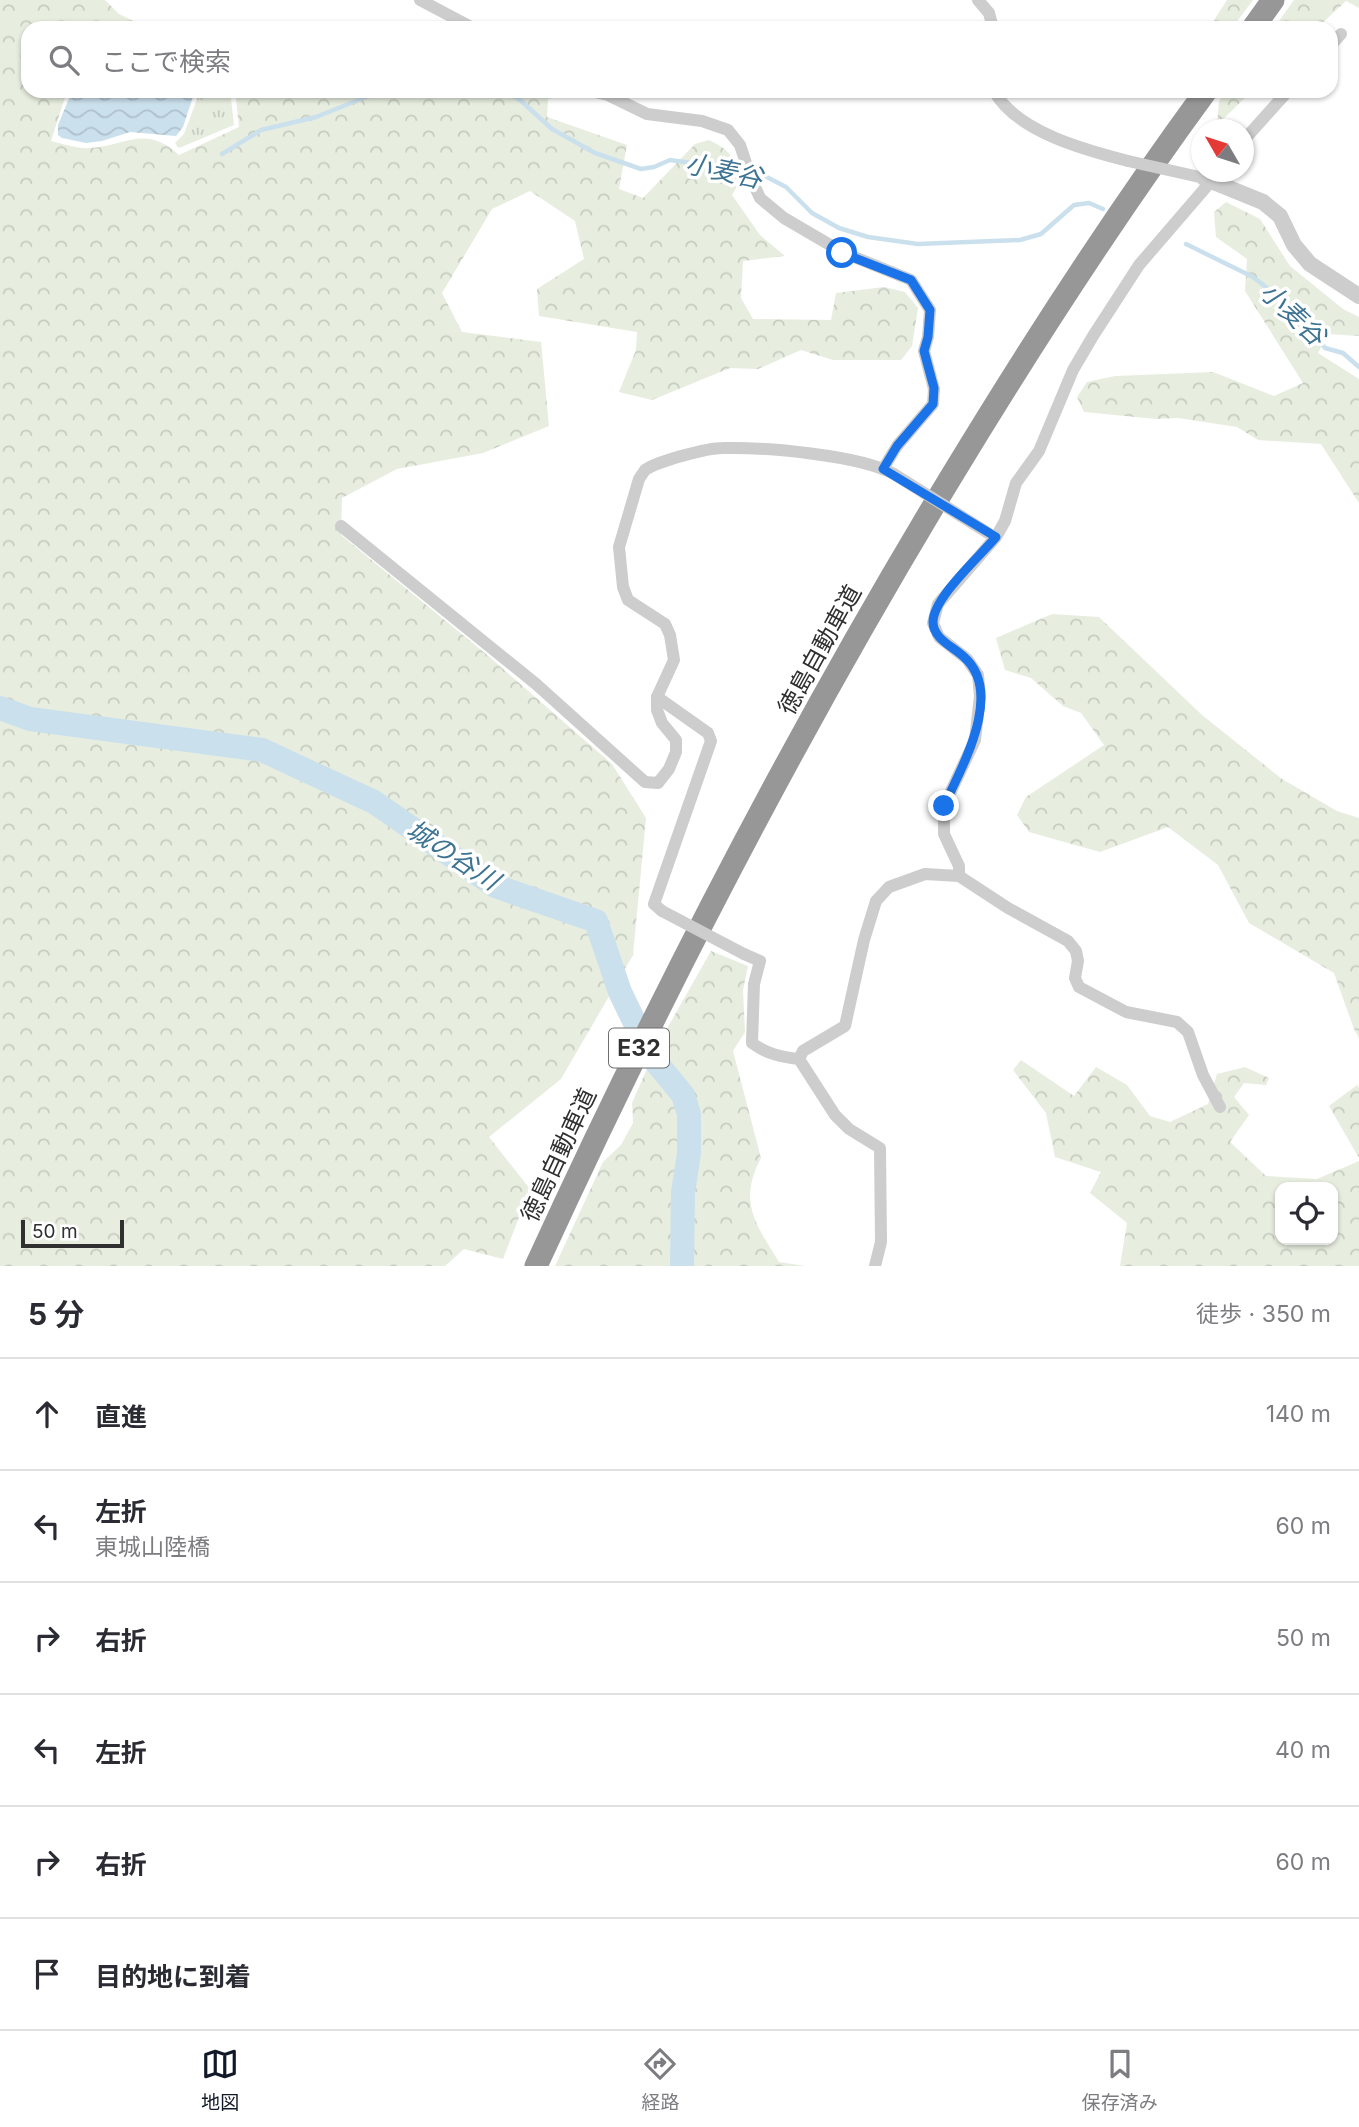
<!DOCTYPE html>
<html lang="ja">
<head>
<meta charset="utf-8">
<style>
	:root { --surface:#fff; --page:#f7f7f7; --text:#2b2b33; --muted:#7c7c81; --line:#e1e1e2; --accent:#111827 }
	body { margin:0; font-family:Inter,"Noto Sans JP",sans-serif; background:var(--page); color:var(--text) }
	.controls { position:absolute; right:21px; bottom:21px; display:grid; overflow:hidden; border-radius:14px; box-shadow:0 2px 5px #0004 }
	.controls button { width:63px; height:63px; display:grid; place-items:center; padding:0; border:0; border-bottom:2px solid var(--line); background:var(--surface); color:var(--text); font:35px sans-serif }
	.compass { position:absolute; left:1191px; top:119px; width:63px; height:63px; border-radius:50%; background:var(--surface); box-shadow:0 2px 5px #0004; rotate:309deg }
	.scale { position:absolute; left:21px; bottom:18px; width:103px; box-sizing:border-box; padding-left:7px; border:4px solid #303030; border-top:0; font-size:19px; line-height:24px; white-space:nowrap; color:#303030; -webkit-text-stroke:5px #fff; paint-order:stroke }
	.stop { position:absolute; width:21px; height:21px; margin:-16px; border:5px solid #1a73e8; border-radius:50%; background:#fff }
	.stop.end { background:#1a73e8; border-color:#fff; box-shadow:0 2px 7px #0008 }
	.list { margin:0; padding:0; list-style:none }
	h2 { display:flex; justify-content:space-between; align-items:center; height:91px; margin:0; padding:0 28px; font-size:30px }
	h2 small { font-size:23px; font-weight:400; color:var(--muted) }
	.list li { display:grid; grid-template-columns:46px 1fr auto; gap:21px; align-items:center; box-sizing:border-box; height:112px; padding:0 28px; border-top:2px solid var(--line) }
	.list b { display:block; font-size:26px; white-space:nowrap }
	.list p { margin:0; font-size:23px; white-space:nowrap; color:var(--muted) }
	.list em { font-size:23px; font-style:normal; color:var(--muted) }
	.icon { flex:none; width:38px; height:38px; fill:none; stroke:currentColor; stroke-width:2; stroke-linecap:round; stroke-linejoin:round }
	.map { position:relative; flex:none; width:1359px; height:1266px; overflow:hidden }
	.search { position:absolute; background:var(--surface); box-shadow:0 2px 5px #0004; left:21px; right:21px; top:21px; height:77px; display:flex; align-items:center; gap:18px; box-sizing:border-box; padding:0 24px; border-radius:21px; color:var(--muted); font-size:26px }
	.sheet { height:763px; background:var(--surface) }
	nav { display:flex; justify-content:space-around; align-items:center; box-sizing:border-box; height:98px; border-top:2px solid var(--line); background:var(--surface); font-size:19px; color:var(--muted) }
	nav a { display:grid; justify-items:center; gap:4px }
	nav .on { color:var(--accent) }
	.map>svg:first-child { display:block }
	.grass { fill:url(#grass-tufts) }
	.forest { fill:url(#forest-crowns); fill-rule:evenodd }
	.water { fill:url(#water-waves) }
	.lines { fill:none; stroke-linecap:round; stroke-linejoin:round }
	.stream { stroke:#cbe0ed; stroke-width:4.5 }
	.river { stroke:#cbe0ed; stroke-width:24 }
	.minor { stroke:#cdcdcd; stroke-width:12 }
	.tertiary { stroke:#cdcdcd; stroke-width:16 }
	.motorway { stroke:#979797; stroke-width:23 }
	.minor-bridge { stroke:#cdcdcd; stroke-width:12 }
	.route { stroke:#1a73e8; stroke-width:9 }
	.labels { text-anchor:middle; stroke-width:7; stroke-linejoin:round; paint-order:stroke }
	.shield { fill:#fff; stroke:#6e6e6e; stroke-width:2 }
	.shield-label { font-size:23px; font-weight:bold; fill:#303030 }
	.street-label { font-size:24px; fill:#303030; stroke:#fff }
	.water-label { font-size:26px; font-style:italic; fill:#3d7393; stroke:#fff }
</style>
</head>
<body>
<div class="map">
<svg width="1359" height="1266" viewBox="0 0 1359 1266">
	<defs>
		<pattern id="grass-tufts" width="24" height="20" patternUnits="userSpaceOnUse" patternTransform="scale(1.75)"><rect width="24" height="20" fill="#e7eddf"/><path d="M3 7l-1-3M5 7V3M7 7l1-3M15 17l-1-3M17 17v-4M19 17l1-3" fill="none" stroke="#c6ccc0"/></pattern>
		<pattern id="forest-crowns" width="20" height="18" patternUnits="userSpaceOnUse" patternTransform="scale(1.75)"><rect width="20" height="18" fill="#e7eddf"/><path d="M2 6a3 3 0 1 1 6 0M12 15a3 3 0 1 1 6 0" fill="none" stroke="#c6ccc0"/></pattern>
		<pattern id="water-waves" width="16" height="10" patternUnits="userSpaceOnUse" patternTransform="scale(1.75)"><rect width="16" height="10" fill="#cbe0ed"/><path d="M0 5q4-4 8 0t8 0" fill="none" stroke="#afc0cc"/></pattern>
	</defs>
	<rect width="100%" height="100%" fill="#fff"/>
	<!-- grass -->
	<path class="grass" d="M200 91H233L231 99 234 125 179 148 175 143 184 134Z"/>
	<!-- forest -->
	<g class="forest">
		<path d="M0 0H105L119 14 148 28H28V91H67L51 141C63 144 78 149 90 148 126 146 145 124 179 155L239 127 236 99 239 91H572L578 94 548 99 547 117 627 145 619 189 643 198 695 144 709 140C732 151 734 158 740 181L732 195 760 235 785 256 743 261 741 298 753 319 831 320 836 293 884 287 905 292 918 308 912 346 901 360H833L801 350 758 369 730 368 652 400 619 392 636 350 637 332 539 316 537 289 584 259 575 221 530 191 492 209 442 293 462 332 541 342 549 426 483 453 397 469 342 498 341 535 486 654 612 764 646 818 633 955 561 1079 489 1137 530 1189 503 1259 464 1249 445 1266H0Z"/>
		<path d="M1227 0H1253L1232 28H1209Z"/>
		<path d="M1294 0H1359V8L1346 1 1317 28H1274Z"/>
		<path d="M1227 91H1252L1217 125 1219 101Z"/>
		<path d="M1226 202 1260 219 1290 266 1343 309 1359 317V336L1328 334 1318 353 1359 379V503L1321 444 1258 440 1237 427 1178 418 1156 419 1084 412 1077 397 1087 382 1115 376 1213 372 1274 396 1303 383 1245 291 1247 259 1216 237 1214 212Z"/>
		<path d="M1052 614 1099 617 1202 715 1282 779 1337 811 1359 818V1038L1354 1029 1334 973 1249 923 1218 865 1168 827 1100 852 1029 832 1017 815 1026 797 1104 745 1081 713 1063 706 1031 678 1005 670 996 638Z"/>
		<path d="M711 951 748 966 743 990 745 1032 733 1051 761 1158C738 1202 755 1223 779 1262L805 1266H555L603 1162 621 1145 633 1123 632 1103 656 1048Z"/>
		<path d="M1021 1060 1074 1096 1096 1067 1127 1085 1150 1116 1170 1122 1208 1104 1217 1074 1245 1067 1269 1078 1266 1085 1244 1083 1234 1097 1249 1115 1230 1142 1266 1176 1317 1179 1359 1161V1266H1120L1127 1223 1090 1193 1101 1172 1055 1157 1046 1113 1013 1070ZM1280 1187H1333V1240H1280Z"/>
		<path d="M1357 1085 1359 1088V1158L1329 1106Z"/>
	</g>
	<!-- water -->
	<path class="water" d="M72 91H195L183 127 176 136 130 132 102 141 86 143 62 138 58 135V125Z"/>
	<g class="lines">
		<!-- stream -->
		<g class="stream">
			<path d="M506 91 520 100 552 129 595 153 641 169 654 167 670 160 757 172 786 187 812 213 839 228 868 237 918 244 1020 240 1041 234 1074 205 1089 203 1103 209"/>
			<path d="M222 154 261 130 316 117 381 91"/>
			<path d="M1186 244 1253 277 1280 298 1310 328 1325 348 1343 353 1359 367"/>
		</g>
		<!-- river -->
		<path class="river" d="M0 708 30 719 262 750 374 802 495 886 596 921 620 992 651 1056 683 1095 689 1114V1153L683 1192 682 1266"/>
		<!-- minor -->
		<g class="minor">
			<path d="M420 0 473 28"/>
			<path d="M978 0 989 13 993 28"/>
			<path d="M1331 45 1341 34"/>
			<path d="M591 91 608 95 647 114 702 121 728 130 740 145 751 178 760 198 784 218 842 252 911 280 930 310 928 337 924 351 934 389 933 404 897 446 883 469"/>
			<path d="M994 91C1017 132 1085 150 1128 161"/>
			<path d="M1244 140 1288 91"/>
			<path d="M341 526 536 684 645 782 658 783 669 769 676 752V740L662 723 657 710V697L674 660 670 635 665 624 628 600 623 587 619 547 639 479C641 476 643 473 645 470 658 461 707 448 723 448 764 447 859 455 894 474"/>
			<path d="M657 697 708 733 711 741 654 904 662 911"/>
			<path d="M959 876V866L944 834V806L975 740 980 696 978 675 967 659 939 637 933 623 938 604 996 537 1005 521 1016 483 1039 451 1073 370 1093 336 1139 265 1219 172"/>
			<path d="M744 954 760 961 754 984 752 1043C767 1054 781 1057 799 1059L835 1115 849 1129 880 1148 881 1242 875 1266"/>
			<path d="M799 1059 803 1051 845 1026 864 940 876 901 889 887 925 874 959 876 1008 908 1068 941 1076 951 1078 961 1075 978 1079 987 1126 1012 1177 1022 1188 1032 1203 1075 1220 1107"/>
		</g>
		<!-- tertiary -->
		<path class="tertiary" d="M1204 178 1263 202 1280 216 1294 245 1310 264 1359 296"/>
		<!-- motorway -->
		<g class="motorway">
			<path d="M1253 28 1273 0"/>
			<path d="M536 1266C660 996 797 731 951 477 1031 345 1115 215 1206 91"/>
		</g>
		<!-- minor-bridge -->
		<g class="minor-bridge">
			<path d="M1128 161 1204 178"/>
			<path d="M894 474 988 533"/>
			<path d="M662 911 744 954"/>
		</g>
	</g>
	<g class="lines">
		<!-- route -->
		<path class="route" d="M842 253 911 280 930 310 928 337 924 351 934 388 933 404 897 446 883 469 996 537C980 556 933 598 933 622 933 639 954 647 964 657 1005 693 961 768 944 806"/>
	</g>
	<g class="labels">
		<!-- shield labels -->
		<rect class="shield" x="609" y="1028.5" width="60" height="39" rx="5"/>
		<g class="shield-label">
			<text x="639" y="1056">E32</text>
		</g>
		<!-- street labels -->
		<g class="street-label">
			<text transform="translate(820 650) rotate(-61)" y="8">徳島自動車道</text>
			<text transform="translate(559 1155) rotate(-65)" y="8">徳島自動車道</text>
		</g>
		<!-- water labels -->
		<g class="water-label">
			<text transform="translate(724 171) rotate(12)" y="9">小麦谷</text>
			<text transform="translate(1293 314) rotate(43)" y="9">小麦谷</text>
			<text transform="translate(453 855) rotate(33)" y="9">城の谷川</text>
		</g>
	</g>
</svg>
<div class="controls">
<button><svg class="icon" aria-label="locate" viewBox="0 0 24 24"><circle cx="12" cy="12" r="6"/><path d="M12 2v4M12 18v4M2 12h4M18 12h4"/></svg></button>
</div>
<svg class="compass" viewBox="-18 -18 36 36"><path d="M0-13l5 13h-10z" fill="#e53935"/><path d="M0 13l5-13h-10z" fill="#7c7c81"/></svg>
<div class="scale">50 m</div>
<div class="stop" style="left:842px;top:253px"></div>
<div class="stop end" style="left:944px;top:806px"></div>
<div class="search"><svg class="icon" aria-label="search" viewBox="0 0 24 24"><circle cx="10" cy="10" r="6"/><path d="M15 15l6 6"/></svg>ここで検索</div>
</div>
<section class="sheet">
<h2>5 分<small>徒歩 · 350 m</small></h2>
<ul class="list">
<li><svg class="icon" aria-label="ahead" viewBox="0 0 24 24"><path d="M12 20V5M6 11l6-6 6 6"/></svg><div><b>直進</b></div><em>140 m</em></li>
<li><svg class="icon" aria-label="left" viewBox="0 0 24 24"><path d="M17 20v-9H6M10 6l-5 5 5 5"/></svg><div><b>左折</b><p>東城山陸橋</p></div><em>60 m</em></li>
<li><svg class="icon" aria-label="right" viewBox="0 0 24 24"><path d="M7 20v-9h11M14 6l5 5-5 5"/></svg><div><b>右折</b></div><em>50 m</em></li>
<li><svg class="icon" aria-label="left" viewBox="0 0 24 24"><path d="M17 20v-9H6M10 6l-5 5 5 5"/></svg><div><b>左折</b></div><em>40 m</em></li>
<li><svg class="icon" aria-label="right" viewBox="0 0 24 24"><path d="M7 20v-9h11M14 6l5 5-5 5"/></svg><div><b>右折</b></div><em>60 m</em></li>
<li><svg class="icon" aria-label="arrive" viewBox="0 0 24 24"><path d="M6 21V4h12l-3 4 3 4H6"/></svg><div><b>目的地に到着</b></div></li>
</ul>
</section>
<nav>
<a class="on"><svg class="icon" aria-label="map" viewBox="0 0 24 24"><path d="M3 6l6-2 6 2 6-2v14l-6 2-6-2-6 2zM9 4v14M15 6v14"/></svg>地図</a>
<a><svg class="icon" aria-label="directions" viewBox="0 0 24 24"><path d="M12 3l9 9-9 9-9-9zM9 14v-3h6M13 9l2 2-2 2"/></svg>経路</a>
<a><svg class="icon" aria-label="saved" viewBox="0 0 24 24"><path d="M7 4h10v16l-5-4-5 4z"/></svg>保存済み</a>
</nav>
</body>
</html>
